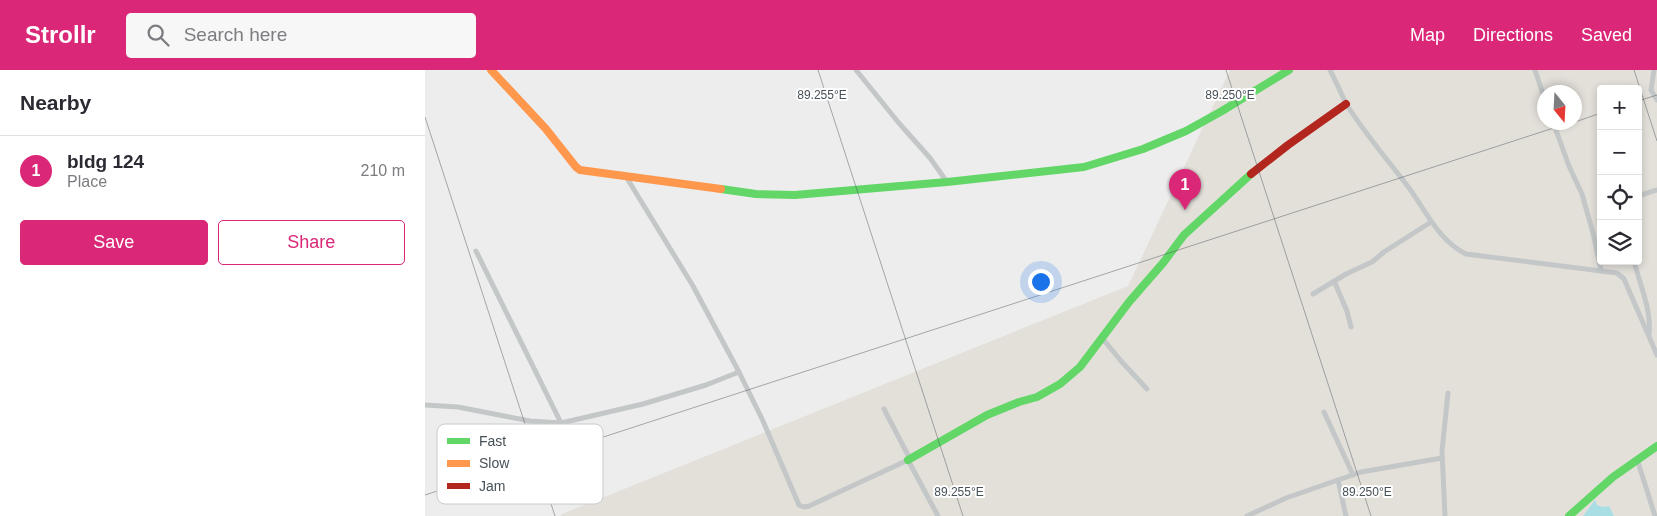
<!DOCTYPE html>
<html lang="en">
<head>
<meta charset="utf-8">
<style>
	:root { --surface:#fff; --page:#f7f7f7; --text:#2b2b33; --muted:#7c7c81; --line:#e1e1e2; --accent:#db2777 }
	body { margin:0; font-family:Arial,sans-serif; background:var(--page); color:var(--text) }
	.controls { position:absolute; right:15px; top:15px; display:grid; overflow:hidden; border-radius:5px; box-shadow:0 2px 8px #0003 }
	.controls button { width:45px; height:45px; display:grid; place-items:center; padding:0; border:0; border-bottom:1px solid var(--line); background:var(--surface); color:var(--text); font:25px sans-serif }
	.compass { position:absolute; left:1112px; top:15px; width:45px; height:45px; border-radius:50%; background:var(--surface); box-shadow:0 2px 8px #0003; rotate:162deg }
	.you { position:absolute; left:615px; top:211px; width:18px; height:18px; margin:-12px; border:4px solid #fff; border-radius:50%; background:#1a73e8; box-shadow:0 0 0 8px #1a73e833 }
	.badge { display:grid; place-items:center; width:32px; height:32px; border-radius:50%; background:var(--accent); color:#fff; font-size:16px; font-weight:700 }
	.pin { position:absolute; translate:-50% -41px; filter:drop-shadow(0 1px 2px #0008) }
	.pin::after { content:''; position:absolute; top:26px; width:18px; height:15px; background:inherit; clip-path:polygon(0 0,100% 0,50% 100%) }
	.list { margin:0; padding:0; list-style:none }
	h2 { display:flex; justify-content:space-between; align-items:center; height:65px; margin:0; padding:0 20px; font-size:21px }
	h2 small { font-size:16px; font-weight:400; color:var(--muted) }
	.list li { display:grid; grid-template-columns:32px 1fr auto; gap:15px; align-items:center; box-sizing:border-box; height:70px; padding:0 20px; border-top:1px solid var(--line) }
	.list b { display:block; font-size:19px; white-space:nowrap }
	.list p { margin:0; font-size:16px; white-space:nowrap; color:var(--muted) }
	.list em { font-size:16px; font-style:normal; color:var(--muted) }
	.actions { display:flex; gap:10px; padding:15px 20px }
	.actions a { flex:1; padding:11px 0; border:1px solid var(--accent); border-radius:5px; text-align:center; font-size:18px; color:var(--accent) }
	.actions .main { background:var(--accent); color:#fff }
	.icon { flex:none; width:28px; height:28px; fill:none; stroke:currentColor; stroke-width:2; stroke-linecap:round; stroke-linejoin:round }
	.map { position:relative; flex:none; width:1232px; height:446px; overflow:hidden }
	header { display:flex; align-items:center; gap:30px; box-sizing:border-box; height:70px; padding:0 25px; background:var(--accent); color:#fff }
	header strong { font-size:24px }
	nav { display:flex; gap:28px; margin-inline-start:auto; font-size:18px }
	.search { width:350px; height:45px; background:var(--page); display:flex; align-items:center; gap:12px; box-sizing:border-box; padding:0 18px; border-radius:5px; color:var(--muted); font-size:19px }
	main { display:flex }
	aside { flex:1; background:var(--surface) }
	.map>svg:first-child { display:block }
	.commercial { fill:#e3e0da; fill-rule:evenodd }
	.water { fill:#aadee5 }
	.lines { fill:none; stroke-linecap:round; stroke-linejoin:round }
	.street { stroke:#c4c7c8; stroke-width:5 }
	.fast { stroke:#63d668; stroke-width:8 }
	.slow { stroke:#ff974d; stroke-width:8 }
	.jam { stroke:#b3261e; stroke-width:8 }
	.ticks { fill:none; stroke:#465057; stroke-width:1; stroke-opacity:0.45 }
	.key { fill:#fff; stroke:#c8cacd; stroke-width:1 }
	.key-label { font-size:14px; fill:#465057 }
	.ticks-label { font-size:12px; text-anchor:middle; fill:#465057; stroke:#fff; stroke-width:4; stroke-linejoin:round; paint-order:stroke }
</style>
</head>
<body>
<header>
<strong>Strollr</strong>
<div class="search"><svg class="icon" aria-label="search" viewBox="0 0 24 24"><circle cx="10" cy="10" r="6"/><path d="M15 15l6 6"/></svg>Search here</div>
<nav><a>Map</a><a>Directions</a><a>Saved</a></nav>
</header>
<main>
<aside>
<h2>Nearby<small></small></h2>
<ul class="list">
<li><span class="badge">1</span><div><b>bldg 124</b><p>Place</p></div><em>210 m</em></li>
</ul>
<div class="actions"><a class="main">Save</a><a>Share</a></div>
</aside>
<div class="map">
<svg width="1232" height="446" viewBox="0 0 1232 446">
	<rect width="100%" height="100%" fill="#ededed"/>
	<!-- commercial -->
	<path class="commercial" d="M805 0H1232V446H135L137 444 703 216ZM1176 19H1213V191H1176ZM1120 22H1150V52H1120Z"/>
	<!-- water -->
	<path class="water" d="M1170 430 1172 435 1177 437 1184 436 1189 446H1158Z"/>
	<g class="lines">
		<!-- street -->
		<g class="street">
			<path d="M431 0 473 52 505 88 522 112"/>
			<path d="M905 0C911 11 916 24 922 35 940 64 963 90 984 118 1001 141 1014 171 1041 184L1192 203 1199 209 1232 285"/>
			<path d="M1110 0 1120 30"/>
			<path d="M1229 0 1226 20 1232 30"/>
			<path d="M1128 52 1144 96 1157 124 1168 163 1176 200"/>
			<path d="M200 105 268 216 314 302 338 351 374 435 379 437 384 436 483 390 513 446"/>
			<path d="M1213 126 1232 120"/>
			<path d="M51 181 136 353"/>
			<path d="M1209 191C1215 215 1227 241 1224 265"/>
			<path d="M909 211 922 241 926 257"/>
			<path d="M888 224 921 204 947 192 959 182 1006 152"/>
			<path d="M678 269 696 291 722 319"/>
			<path d="M0 335 33 337 105 351 136 353 218 334 281 315 314 302"/>
			<path d="M459 339 485 389"/>
			<path d="M899 342 928 405"/>
			<path d="M1212 389 1230 446"/>
			<path d="M913 410 921 446"/>
			<path d="M822 446 861 428 936 402 1017 388"/>
			<path d="M1020 446 1017 381 1023 323"/>
		</g>
		<!-- fast -->
		<g class="fast">
			<path d="M296 119 331 124 370 125 522 112 659 97 718 79 761 61 797 41 864 0"/>
			<path d="M483 390 562 345 594 332 612 327 635 314 655 297 704 232 738 193 759 165 826 104"/>
			<path d="M1144 446 1188 407 1232 376"/>
		</g>
		<!-- slow -->
		<path class="slow" d="M66 0 121 59 151 97 155 100 296 119"/>
		<!-- jam -->
		<path class="jam" d="M826 104 863 75 921 34"/>
	</g>
	<!-- ticks -->
	<path class="ticks" d="M393 0 538 446M801 0 946 446M1209 0 1232 71M1213 31 1232 25M0 47 130 446M1150 52 1176 43M0 425 1147 52"/>
	<!-- legend -->
	<rect x="12" y="354" width="166" height="80" rx="8" class="key"/>
	<rect x="22" y="368" width="23" height="6" fill="#63d668"/>
	<rect x="22" y="390" width="23" height="7" fill="#ff974d"/>
	<rect x="22" y="413" width="23" height="6" fill="#b3261e"/>
	<g class="key-label">
		<text x="54" y="376">Fast</text>
		<text x="54" y="398">Slow</text>
		<text x="54" y="421">Jam</text>
	</g>
	<g class="ticks-label">
		<text x="397" y="29">89.255°E</text>
		<text x="805" y="29">89.250°E</text>
		<text x="534" y="426">89.255°E</text>
		<text x="942" y="426">89.250°E</text>
	</g>
</svg>
<div class="controls">
<button>+</button>
<button>−</button>
<button><svg class="icon" aria-label="locate" viewBox="0 0 24 24"><circle cx="12" cy="12" r="6"/><path d="M12 2v4M12 18v4M2 12h4M18 12h4"/></svg></button>
<button><svg class="icon" aria-label="layers" viewBox="0 0 24 24"><path d="M12 4l9 5-9 5-9-5zM3 14l9 5 9-5"/></svg></button>
</div>
<svg class="compass" viewBox="-18 -18 36 36"><path d="M0-13l5 13h-10z" fill="#e53935"/><path d="M0 13l5-13h-10z" fill="#7c7c81"/></svg>
<div class="you"></div>
<div class="pin badge" style="left:760px;top:140px">1</div>
</div>
</main>
</body>
</html>
